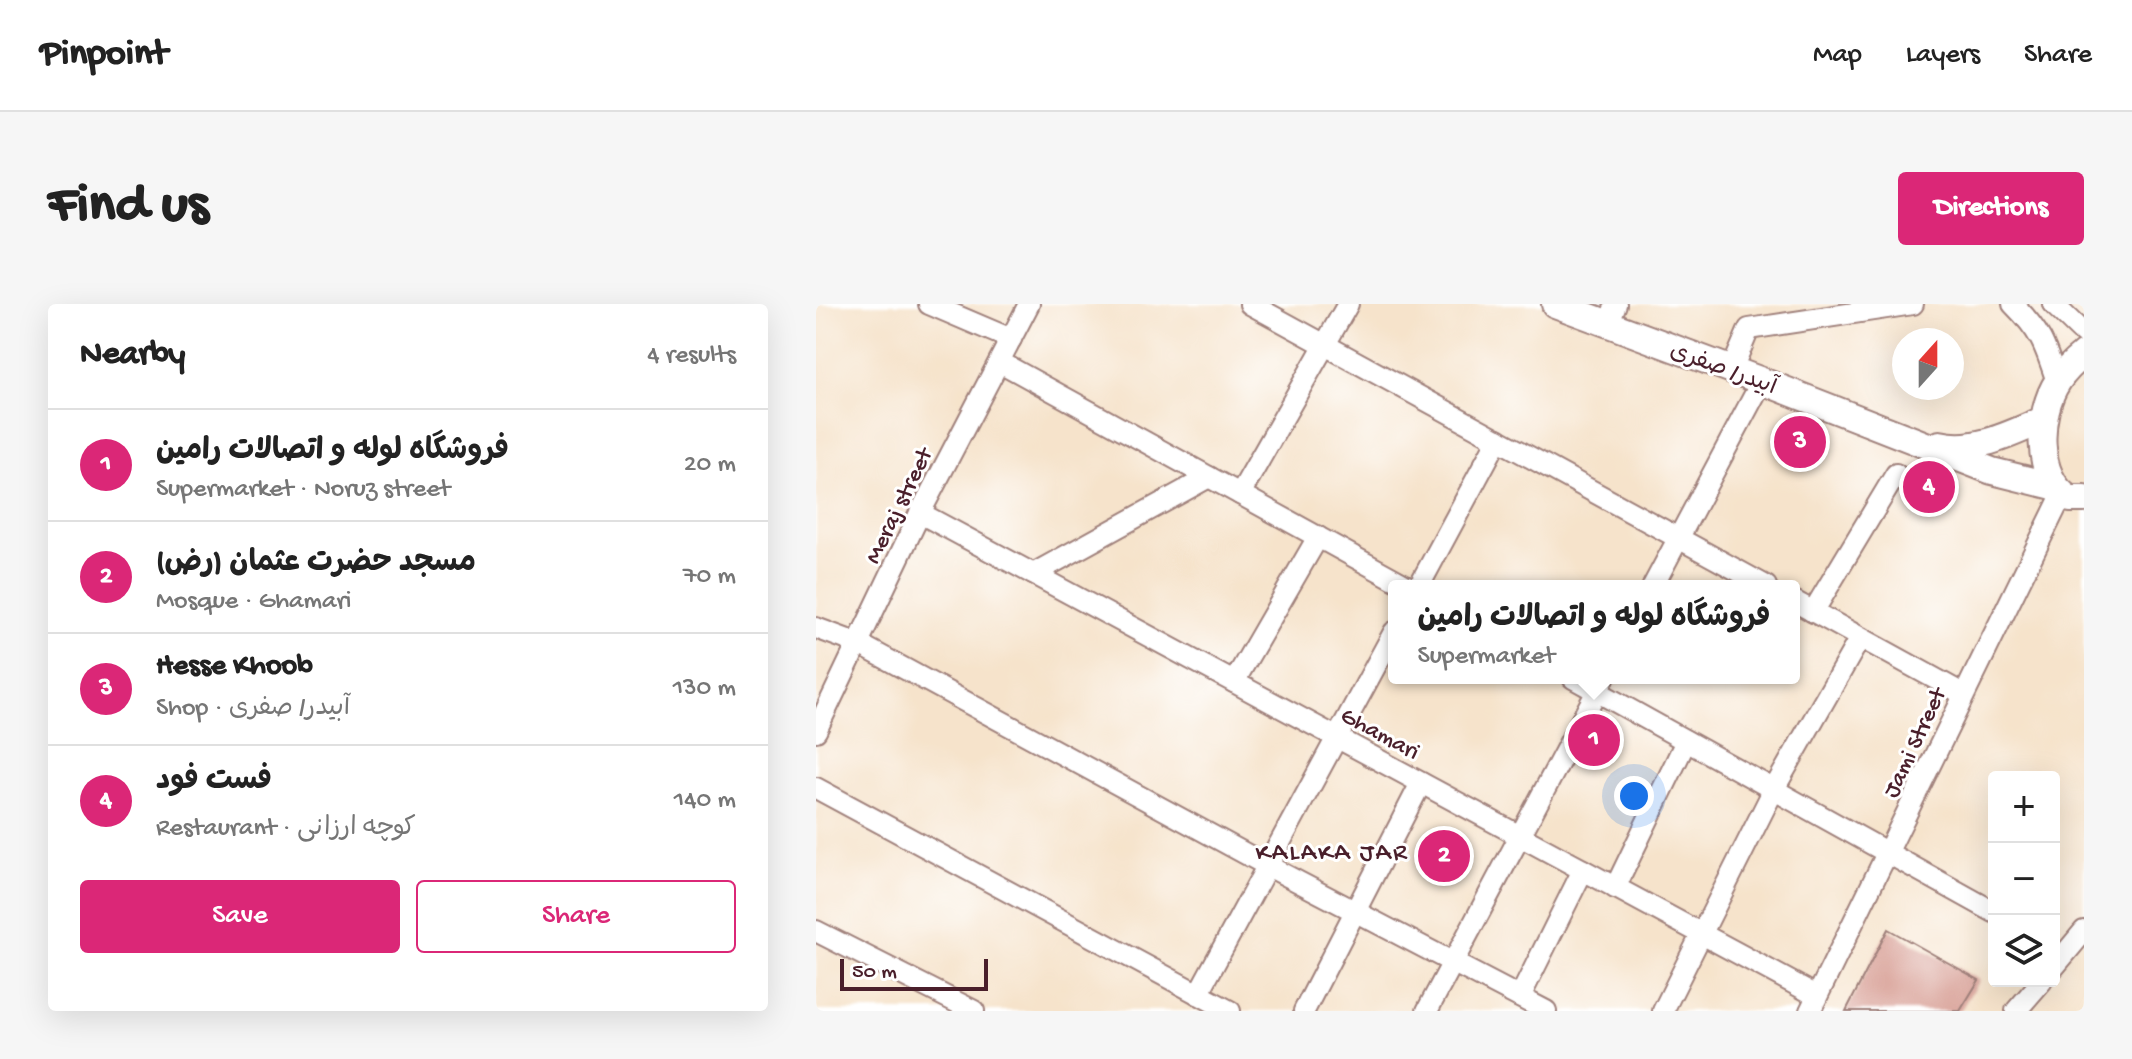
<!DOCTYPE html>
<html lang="en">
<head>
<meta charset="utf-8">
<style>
	:root { --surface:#fff; --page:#f6f6f6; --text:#222; --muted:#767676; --line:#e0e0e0; --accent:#db2777 }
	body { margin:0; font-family:"Gochi Hand","Playpen Sans Arabic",sans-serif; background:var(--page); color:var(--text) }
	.controls { position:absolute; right:24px; bottom:24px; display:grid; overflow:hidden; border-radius:8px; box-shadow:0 8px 32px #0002 }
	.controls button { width:72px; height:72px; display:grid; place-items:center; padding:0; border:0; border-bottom:2px solid var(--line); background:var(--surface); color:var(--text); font:40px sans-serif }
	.compass { position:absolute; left:1076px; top:24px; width:72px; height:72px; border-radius:50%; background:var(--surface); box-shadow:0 8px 32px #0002; rotate:21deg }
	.scale { position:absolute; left:24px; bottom:20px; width:148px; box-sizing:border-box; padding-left:8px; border:4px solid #4a1f2b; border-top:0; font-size:22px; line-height:28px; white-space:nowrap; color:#4a1f2b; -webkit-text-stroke:6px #fff; paint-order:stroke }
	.you { position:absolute; left:818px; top:492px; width:28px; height:28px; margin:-20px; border:6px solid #fff; border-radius:50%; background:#1a73e8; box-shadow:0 0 0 12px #1a73e833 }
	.badge { display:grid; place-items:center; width:52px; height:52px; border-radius:50%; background:var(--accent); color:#fff; font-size:26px; font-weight:700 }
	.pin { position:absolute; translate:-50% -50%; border:4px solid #fff; box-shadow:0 2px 8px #0006 }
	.popup { position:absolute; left:572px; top:276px; width:412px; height:104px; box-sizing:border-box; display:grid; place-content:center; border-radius:8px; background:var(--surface); filter:drop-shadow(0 2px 6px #0005); font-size:26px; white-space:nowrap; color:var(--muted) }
	.popup b { font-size:30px; color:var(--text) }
	.popup::after { content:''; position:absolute; left:50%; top:100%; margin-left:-16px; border:16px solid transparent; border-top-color:var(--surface) }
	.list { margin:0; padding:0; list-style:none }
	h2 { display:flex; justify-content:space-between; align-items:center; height:104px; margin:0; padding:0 32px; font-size:34px }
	h2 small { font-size:26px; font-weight:400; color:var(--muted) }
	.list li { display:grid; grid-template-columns:52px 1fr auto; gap:24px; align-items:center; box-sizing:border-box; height:112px; padding:0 32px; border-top:2px solid var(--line) }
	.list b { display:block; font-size:30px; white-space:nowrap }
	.list p { margin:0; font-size:26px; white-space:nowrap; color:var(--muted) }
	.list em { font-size:26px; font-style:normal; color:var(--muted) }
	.actions { display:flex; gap:16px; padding:24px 32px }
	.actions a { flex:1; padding:18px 0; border:2px solid var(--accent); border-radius:8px; text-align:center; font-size:28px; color:var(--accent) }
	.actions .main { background:var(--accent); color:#fff }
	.icon { flex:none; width:44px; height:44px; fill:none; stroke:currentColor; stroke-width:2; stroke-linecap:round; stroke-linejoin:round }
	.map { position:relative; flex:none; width:1268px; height:707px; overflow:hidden; border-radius:8px }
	header { display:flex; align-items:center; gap:48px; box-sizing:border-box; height:112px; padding:0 40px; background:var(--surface); border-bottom:2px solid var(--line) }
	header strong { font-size:38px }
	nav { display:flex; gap:44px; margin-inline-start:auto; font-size:28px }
	.intro { display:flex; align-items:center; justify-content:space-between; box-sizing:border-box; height:192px; padding:0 48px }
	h1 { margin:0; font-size:56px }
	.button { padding:20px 36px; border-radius:8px; background:var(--accent); color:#fff; font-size:28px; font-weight:700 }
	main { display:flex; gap:48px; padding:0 48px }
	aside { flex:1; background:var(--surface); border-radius:8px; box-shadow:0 8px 32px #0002 }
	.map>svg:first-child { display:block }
	.building { fill:#d79d93 }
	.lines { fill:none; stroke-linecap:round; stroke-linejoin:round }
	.minor-casing { stroke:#a0817b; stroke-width:24 }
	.major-casing { stroke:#a0817b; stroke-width:30 }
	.minor { stroke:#fff; stroke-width:20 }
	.major { stroke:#fff; stroke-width:26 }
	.labels { text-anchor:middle; stroke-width:6; stroke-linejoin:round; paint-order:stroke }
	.street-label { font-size:24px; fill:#4a1f2b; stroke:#fff }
	.neighbourhood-label { font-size:26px; letter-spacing:2px; fill:#4a1f2b; stroke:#fff }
</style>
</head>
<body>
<header>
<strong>Pinpoint</strong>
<nav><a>Map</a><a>Layers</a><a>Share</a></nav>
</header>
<div class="intro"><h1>Find us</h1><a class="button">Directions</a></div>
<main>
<aside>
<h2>Nearby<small>4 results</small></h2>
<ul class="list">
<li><span class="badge">1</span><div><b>فروشگاه لوله و اتصالات رامین</b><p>Supermarket · Noruz street</p></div><em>20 m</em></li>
<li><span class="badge">2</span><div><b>مسجد حضرت عثمان (رض)</b><p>Mosque · Ghamari</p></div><em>70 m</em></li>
<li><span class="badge">3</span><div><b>Hesse Khoob</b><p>Shop · آبیدر/ صفری</p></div><em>130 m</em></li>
<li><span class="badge">4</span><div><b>فست فود</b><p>Restaurant · کوچه ارزانی</p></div><em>140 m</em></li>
</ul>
<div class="actions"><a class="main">Save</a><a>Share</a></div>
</aside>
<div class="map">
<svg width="1268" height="707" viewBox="0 0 1268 707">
	<rect width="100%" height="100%" fill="#fff"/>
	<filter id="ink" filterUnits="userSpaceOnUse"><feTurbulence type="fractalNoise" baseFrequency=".0125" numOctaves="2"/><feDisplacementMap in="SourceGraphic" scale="16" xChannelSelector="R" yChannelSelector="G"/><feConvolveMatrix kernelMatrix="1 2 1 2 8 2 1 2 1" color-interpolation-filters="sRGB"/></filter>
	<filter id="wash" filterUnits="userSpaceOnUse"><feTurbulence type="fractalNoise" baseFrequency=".006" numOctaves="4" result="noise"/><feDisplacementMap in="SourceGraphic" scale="32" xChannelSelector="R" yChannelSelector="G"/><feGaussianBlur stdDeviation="1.8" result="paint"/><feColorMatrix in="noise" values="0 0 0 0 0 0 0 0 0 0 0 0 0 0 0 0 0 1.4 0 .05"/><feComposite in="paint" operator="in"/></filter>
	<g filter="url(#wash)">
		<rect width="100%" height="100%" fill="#f6e3cb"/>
		<g id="blocks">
			<!-- building -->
			<path class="building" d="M1072 625 1163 676 1144 707H1030Z"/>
		</g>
	</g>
	<g filter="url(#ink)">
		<use href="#blocks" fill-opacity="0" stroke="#a0817b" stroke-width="2"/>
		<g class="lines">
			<!-- minor casing -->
			<g class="minor-casing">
				<g id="minor">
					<path d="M113 0 195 35"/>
					<path d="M434 0 950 282"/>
					<path d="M1197 0C1225 28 1229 41 1241 78"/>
					<path d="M1237 0 1268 30"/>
					<path d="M792 21 800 0"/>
					<path d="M184 58 591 282"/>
					<path d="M916 65 933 25 1097 0"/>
					<path d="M424 190 532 0"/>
					<path d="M104 209 1001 692"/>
					<path d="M217 270 393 173"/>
					<path d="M603 282 682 135"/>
					<path d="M837 282 946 77"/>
					<path d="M978 297 1147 390"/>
					<path d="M997 308 1080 170"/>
					<path d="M0 324 43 340 452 562 730 707"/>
					<path d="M757 374 1178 608"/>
					<path d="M418 378 502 233"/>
					<path d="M0 427 104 209 213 0"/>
					<path d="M0 484 414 707"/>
					<path d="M799 584 870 437"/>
					<path d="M0 627 158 707"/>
					<path d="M1238 663 1268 627"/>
					<path d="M382 690 578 328"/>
					<path d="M704 693 767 566"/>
					<path d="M488 707 605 479"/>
					<path d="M611 707 788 374"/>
					<path d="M847 707 958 485 1044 334"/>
					<path d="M994 707 1246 191"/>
					<path d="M1200 707 1226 677"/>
				</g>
			</g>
			<!-- major casing -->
			<g class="major-casing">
				<g id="major">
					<path d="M739 0 946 77 1176 167 1237 182"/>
					<path d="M1268 50C1258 58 1249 66 1242 77 1221 108 1218 175 1254 195H1268"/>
					<path d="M1124 140C1159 149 1196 129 1227 116"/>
				</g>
			</g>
			<!-- minor -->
			<use href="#minor" class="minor"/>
			<!-- major -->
			<use href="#major" class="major"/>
		</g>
	</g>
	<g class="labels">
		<!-- street labels -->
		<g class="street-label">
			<text transform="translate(908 63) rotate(20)" y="8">آبیدر/ صفری</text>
			<text transform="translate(81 201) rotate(-64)" y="8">Meraj street</text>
			<text transform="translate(565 428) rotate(28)" y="8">Ghamari</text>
			<text transform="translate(1097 438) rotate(-65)" y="8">Jami Street</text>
		</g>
		<!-- neighbourhood labels -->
		<g class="neighbourhood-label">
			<text x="516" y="555">KALAKA JAR</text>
		</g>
	</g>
</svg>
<div class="controls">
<button>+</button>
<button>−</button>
<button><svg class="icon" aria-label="layers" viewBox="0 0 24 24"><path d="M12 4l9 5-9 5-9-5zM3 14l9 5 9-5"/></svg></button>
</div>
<svg class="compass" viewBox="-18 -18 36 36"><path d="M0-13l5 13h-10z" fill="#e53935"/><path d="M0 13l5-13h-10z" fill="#767676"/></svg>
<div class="scale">50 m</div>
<div class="you"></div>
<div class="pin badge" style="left:778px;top:436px">1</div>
<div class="popup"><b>فروشگاه لوله و اتصالات رامین</b>Supermarket</div>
<div class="pin badge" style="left:628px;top:552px">2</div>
<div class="pin badge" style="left:984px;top:138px">3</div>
<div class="pin badge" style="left:1113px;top:183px">4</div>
</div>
</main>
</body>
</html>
